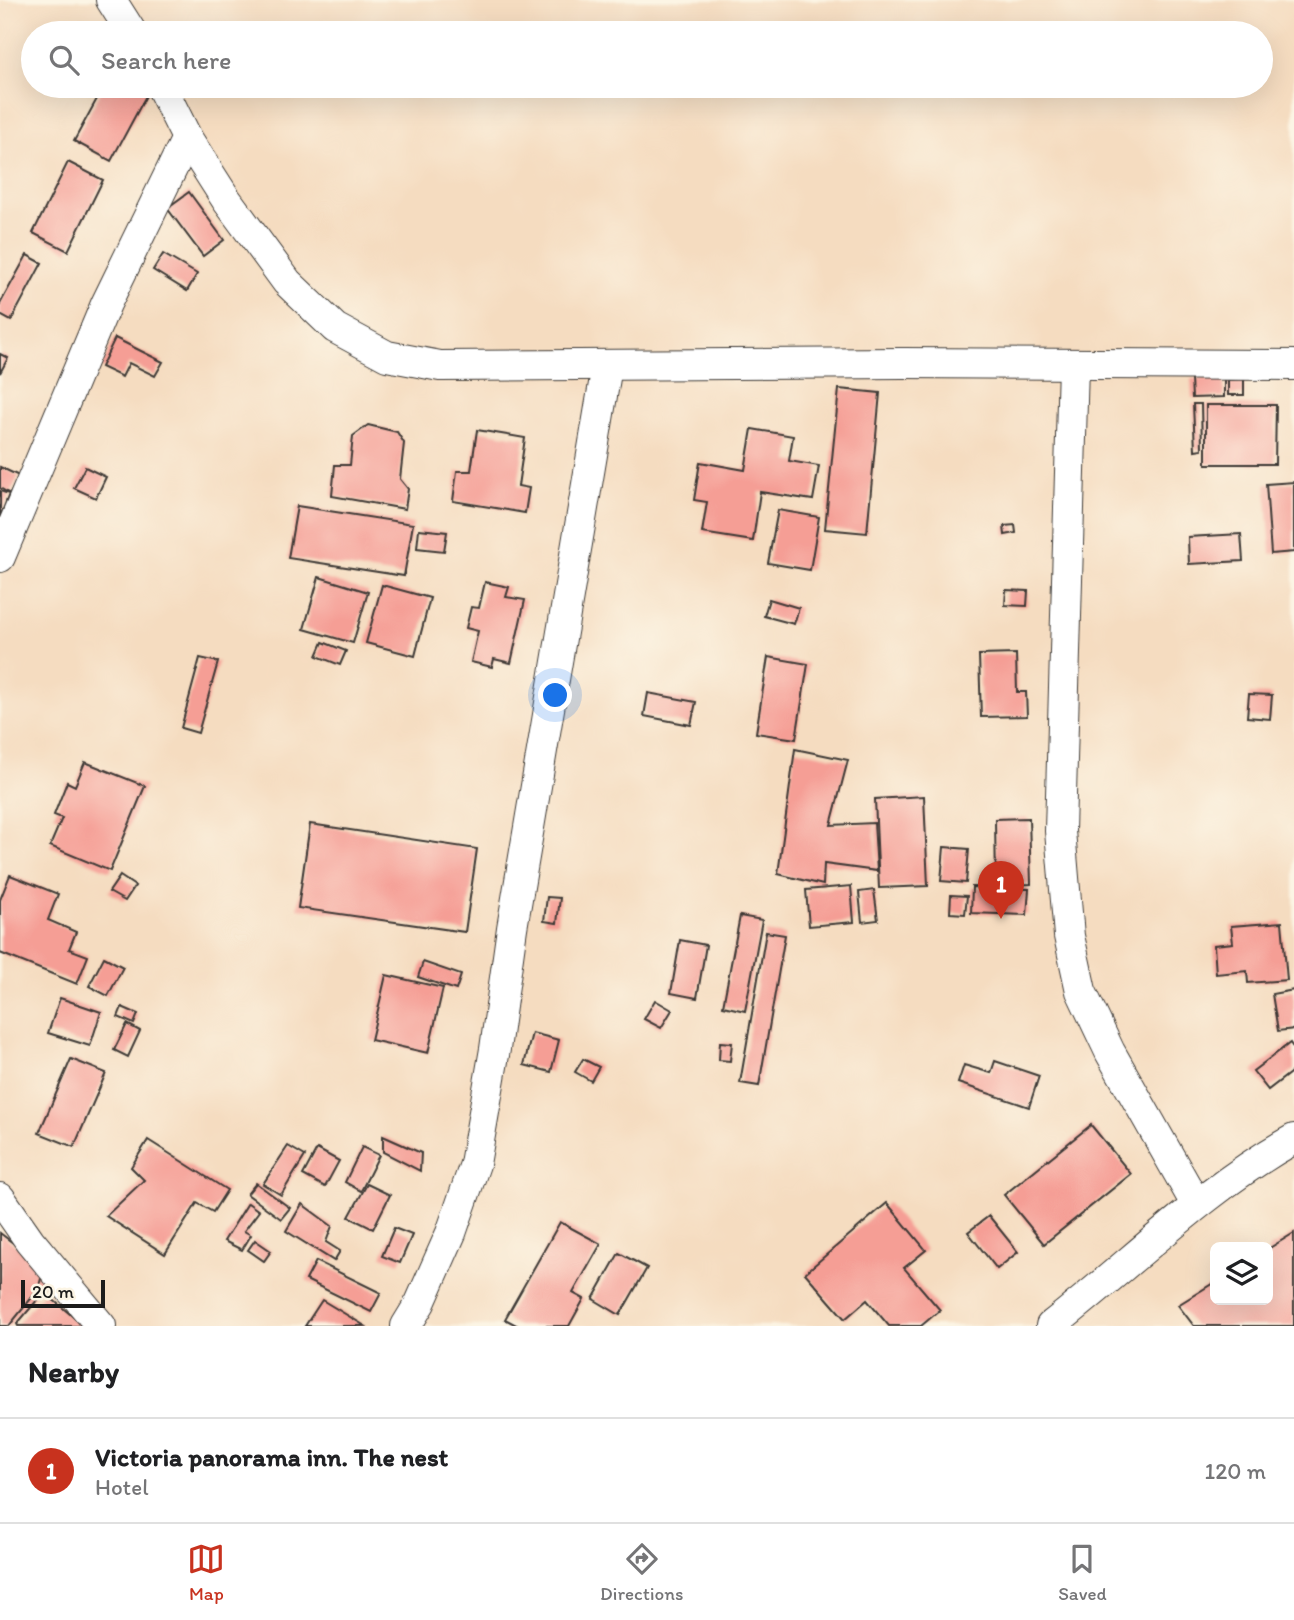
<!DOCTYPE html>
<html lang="en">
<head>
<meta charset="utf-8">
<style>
	:root { --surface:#fff; --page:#f2f2f2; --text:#202124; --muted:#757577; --line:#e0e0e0; --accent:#c8321e }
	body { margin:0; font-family:Itim,sans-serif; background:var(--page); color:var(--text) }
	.controls { position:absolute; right:21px; bottom:21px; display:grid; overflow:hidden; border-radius:10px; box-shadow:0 7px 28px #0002 }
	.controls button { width:63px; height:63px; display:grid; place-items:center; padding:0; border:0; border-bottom:2px solid var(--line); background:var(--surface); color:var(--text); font:35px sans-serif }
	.scale { position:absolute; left:21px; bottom:18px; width:84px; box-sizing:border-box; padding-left:7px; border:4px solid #1c1c1c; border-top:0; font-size:19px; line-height:24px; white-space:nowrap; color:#1c1c1c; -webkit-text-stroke:5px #fcf5e5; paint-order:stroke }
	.you { position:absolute; left:556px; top:696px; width:24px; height:24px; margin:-18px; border:5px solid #fff; border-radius:50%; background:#1a73e8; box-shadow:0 0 0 10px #1a73e833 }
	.badge { display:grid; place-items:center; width:46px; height:46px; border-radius:50%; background:var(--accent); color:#fff; font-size:23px; font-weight:700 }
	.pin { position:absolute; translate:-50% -58px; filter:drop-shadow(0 2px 4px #0008) }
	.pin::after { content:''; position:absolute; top:37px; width:24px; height:21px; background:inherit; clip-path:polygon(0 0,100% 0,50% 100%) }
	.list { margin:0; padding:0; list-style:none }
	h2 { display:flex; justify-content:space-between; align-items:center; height:91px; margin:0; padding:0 28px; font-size:30px }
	h2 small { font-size:23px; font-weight:400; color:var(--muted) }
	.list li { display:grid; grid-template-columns:46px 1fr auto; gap:21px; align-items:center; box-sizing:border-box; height:105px; padding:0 28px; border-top:2px solid var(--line) }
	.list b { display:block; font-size:26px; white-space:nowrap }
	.list p { margin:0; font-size:23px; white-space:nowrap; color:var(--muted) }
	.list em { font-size:23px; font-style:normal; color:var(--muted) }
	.icon { flex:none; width:38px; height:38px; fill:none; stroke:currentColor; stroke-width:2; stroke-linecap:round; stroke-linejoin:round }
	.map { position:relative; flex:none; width:1294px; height:1326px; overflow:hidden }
	.search { position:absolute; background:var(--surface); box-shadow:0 7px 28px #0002; left:21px; right:21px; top:21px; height:77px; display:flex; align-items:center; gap:18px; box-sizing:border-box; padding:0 24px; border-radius:38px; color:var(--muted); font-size:26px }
	.sheet { height:196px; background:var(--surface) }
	nav { display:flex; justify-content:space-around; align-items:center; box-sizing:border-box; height:98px; border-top:2px solid var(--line); background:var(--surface); font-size:19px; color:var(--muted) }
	nav a { display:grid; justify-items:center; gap:4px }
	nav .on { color:var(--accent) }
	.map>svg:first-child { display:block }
	.building { fill:#f59e95 }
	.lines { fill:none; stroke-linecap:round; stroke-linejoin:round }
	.street-casing { stroke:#3d3935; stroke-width:32 }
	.street { stroke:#fff; stroke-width:30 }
</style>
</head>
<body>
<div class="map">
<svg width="1294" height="1326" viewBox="0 0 1294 1326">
	<rect width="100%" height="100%" fill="#fcf5e5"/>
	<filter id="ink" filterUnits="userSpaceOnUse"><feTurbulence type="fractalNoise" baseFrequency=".0143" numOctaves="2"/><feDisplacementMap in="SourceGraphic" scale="14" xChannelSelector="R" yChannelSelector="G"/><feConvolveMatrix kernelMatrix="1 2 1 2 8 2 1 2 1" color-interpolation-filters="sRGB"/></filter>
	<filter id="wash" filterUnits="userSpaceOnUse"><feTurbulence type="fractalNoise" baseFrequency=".00686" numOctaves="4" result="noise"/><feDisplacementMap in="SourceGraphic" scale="28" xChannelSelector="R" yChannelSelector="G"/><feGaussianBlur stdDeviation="1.57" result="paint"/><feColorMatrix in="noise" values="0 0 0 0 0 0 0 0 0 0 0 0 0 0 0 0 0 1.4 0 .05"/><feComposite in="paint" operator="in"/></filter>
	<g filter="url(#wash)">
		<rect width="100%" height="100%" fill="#f5dcc0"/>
		<g id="blocks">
			<!-- building -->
			<g class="building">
				<path d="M104 86H135L148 92 111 161 74 141Z"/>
				<path d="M68 162 103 180 68 251 33 233Z"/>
				<path d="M189 192 224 240 203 256 167 208Z"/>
				<path d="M163 254 197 274 187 291 153 270Z"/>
				<path d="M27 255 42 263 11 321 0 315V304Z"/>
				<path d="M115 338 163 362 155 376 129 363 122 377 101 367Z"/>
				<path d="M0 354 8 358 0 373Z"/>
				<path d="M1224 377V397L1192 398 1191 379Z"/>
				<path d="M1244 379V395H1228V380Z"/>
				<path d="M839 389 880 393 867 533 825 529Z"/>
				<path d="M1193 404H1201L1202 449 1195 450Z"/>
				<path d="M1206 405H1276L1275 464H1206Z"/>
				<path d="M368 425 397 432 404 443 400 479 408 489 405 509 332 496 335 465H350L353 436Z"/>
				<path d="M752 429 793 436 789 461 819 466 813 500 760 492 753 541 702 533 707 502 694 500 700 462 745 470Z"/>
				<path d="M477 430 525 438 518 486 529 488 525 513 453 501 457 471H471Z"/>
				<path d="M0 467 19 476 10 494 0 488Z"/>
				<path d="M85 467 106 477 96 498 74 488Z"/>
				<path d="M1294 482V552L1271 554 1266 484Z"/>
				<path d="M0 491 9 494 0 517Z"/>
				<path d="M297 506 413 524 404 576 288 558Z"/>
				<path d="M778 510 819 517 810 570 768 563Z"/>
				<path d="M1015 525 1016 533 1005 535 1004 526Z"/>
				<path d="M419 529 447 532 444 551 417 548Z"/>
				<path d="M1241 534 1243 561 1189 564 1188 537Z"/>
				<path d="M319 577 368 592 353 643 304 629Z"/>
				<path d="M485 582 509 587 506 597 525 600 511 663 494 659 492 667 471 662 478 631 466 628 471 607 479 608Z"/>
				<path d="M382 585 430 598 415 656 366 643Z"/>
				<path d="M1006 590 1028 591 1027 606 1005 605Z"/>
				<path d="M769 599 799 608 794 624 764 616Z"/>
				<path d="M323 642 346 651 340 665 317 656Z"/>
				<path d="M1016 654 1017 692H1026L1027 716 981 717 979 655Z"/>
				<path d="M768 657 808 664 796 739 756 733Z"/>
				<path d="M200 658 218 662 198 733 181 728Z"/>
				<path d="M648 693 696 702 691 725 644 716Z"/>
				<path d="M1249 694 1272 695 1270 719 1247 717Z"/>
				<path d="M795 749 848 760 831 825 874 823 877 871 824 864 823 885 778 874Z"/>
				<path d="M85 762 145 786 110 871 50 846 62 818 54 815 67 782 75 786Z"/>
				<path d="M924 796 928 886 879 888 875 799Z"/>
				<path d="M1029 818 1031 884 996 885 995 819Z"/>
				<path d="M310 824 477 849 465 932 298 908Z"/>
				<path d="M944 847 969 849 966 883 941 881Z"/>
				<path d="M10 875 58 894 48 920 76 932 69 949 88 956 77 984 0 953V900Z"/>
				<path d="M120 876 135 886 125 901 109 892Z"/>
				<path d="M851 886 854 922 809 926 806 890Z"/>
				<path d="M972 887 1029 889 1027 915 971 913Z"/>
				<path d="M874 890 878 920 862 922 859 892Z"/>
				<path d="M951 895 967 896 965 914 950 913Z"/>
				<path d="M547 897 560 898 557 923 544 921Z"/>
				<path d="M740 916 762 920 745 1011 723 1006Z"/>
				<path d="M1282 922 1287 980 1248 983 1247 971 1216 974 1214 945 1233 943 1231 926Z"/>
				<path d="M766 932 785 935 759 1086 740 1083Z"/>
				<path d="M680 940 706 945 697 998 671 993Z"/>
				<path d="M104 957 123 967 108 996 89 986Z"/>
				<path d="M423 962 461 975 456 990 418 977Z"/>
				<path d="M386 975 443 988 428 1053 371 1040Z"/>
				<path d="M1294 990V1029L1278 1031 1272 994Z"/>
				<path d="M60 998 101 1012 90 1046 48 1033Z"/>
				<path d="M655 1000 672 1010 661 1028 644 1019Z"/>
				<path d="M122 1007 138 1014 134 1024 118 1017Z"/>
				<path d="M127 1024 140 1031 128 1057 114 1050Z"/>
				<path d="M532 1033 559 1040 551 1072 524 1065Z"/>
				<path d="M720 1042 732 1043 730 1061 719 1060Z"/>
				<path d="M1290 1043 1294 1049V1070L1268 1090 1253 1071Z"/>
				<path d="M71 1059 106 1073 74 1147 39 1133Z"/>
				<path d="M583 1059 599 1067 591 1081 575 1072Z"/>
				<path d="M995 1061 1039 1076 1029 1107 958 1083 964 1065 991 1073Z"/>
				<path d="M1091 1125 1131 1174 1044 1244 1004 1195Z"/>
				<path d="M383 1136 421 1153 420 1171 383 1152Z"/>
				<path d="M148 1140 227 1190 213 1212 197 1203 165 1254 106 1216 144 1180 131 1167Z"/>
				<path d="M288 1146 305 1156 281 1195 263 1184Z"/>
				<path d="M362 1147 379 1155 361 1191 345 1182Z"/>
				<path d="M317 1149 339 1161 325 1187 303 1175Z"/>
				<path d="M256 1183 290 1208 281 1219 247 1194Z"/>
				<path d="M367 1184 390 1195 373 1229 349 1217Z"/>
				<path d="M248 1203 259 1211 244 1231 251 1235 242 1250 224 1241Z"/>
				<path d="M887 1203 926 1250 904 1268 940 1310 921 1326H889L867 1300 845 1319 805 1273Z"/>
				<path d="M302 1204 332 1226 326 1242 340 1251 334 1261 286 1231Z"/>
				<path d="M989 1216 1018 1252 997 1269 968 1232Z"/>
				<path d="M560 1222 601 1244 573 1293 584 1299 569 1326H518L505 1319Z"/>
				<path d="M394 1228 412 1235 400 1263 382 1256Z"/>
				<path d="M0 1233 44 1267 38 1290 9 1326H0Z"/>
				<path d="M1294 1233V1326H1194L1178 1305 1215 1282V1300H1268V1249Z"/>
				<path d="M255 1240 271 1251 264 1261 248 1250Z"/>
				<path d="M619 1253 647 1268 620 1315 593 1299Z"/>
				<path d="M316 1261 381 1293 371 1312 306 1280Z"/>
				<path d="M44 1292 84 1326H18L17 1324Z"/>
				<path d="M322 1300 365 1326H305Z"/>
			</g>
		</g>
	</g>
	<g filter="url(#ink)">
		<use href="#blocks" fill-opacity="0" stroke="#3d3935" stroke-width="2"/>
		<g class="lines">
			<!-- street casing -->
			<g class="street-casing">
				<g id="street">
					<path d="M111 0 132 33"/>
					<path d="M161 86 187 138 226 199 287 282 335 328 387 356 440 366 903 363 1294 365"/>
					<path d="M1073 365 1060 831 1069 936 1081 991 1110 1052 1196 1204"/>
					<path d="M0 557 106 304 187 138"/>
					<path d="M0 1198 30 1241 101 1326"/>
					<path d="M406 1326 420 1303 451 1233 475 1164 495 1049 512 928 607 366"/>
					<path d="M1051 1326C1132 1263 1204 1189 1294 1139"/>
				</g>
			</g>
			<!-- street -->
			<use href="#street" class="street"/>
		</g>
	</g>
</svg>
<div class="controls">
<button><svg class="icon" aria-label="layers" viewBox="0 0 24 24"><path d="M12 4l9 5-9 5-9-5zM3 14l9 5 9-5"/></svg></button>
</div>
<div class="scale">20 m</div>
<div class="you"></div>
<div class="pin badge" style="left:1001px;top:919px">1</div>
<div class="search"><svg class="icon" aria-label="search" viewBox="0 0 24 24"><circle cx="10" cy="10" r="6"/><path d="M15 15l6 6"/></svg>Search here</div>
</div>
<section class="sheet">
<h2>Nearby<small></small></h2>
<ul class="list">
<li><span class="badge">1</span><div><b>Victoria panorama inn. The nest</b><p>Hotel</p></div><em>120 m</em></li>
</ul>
</section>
<nav>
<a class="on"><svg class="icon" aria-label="map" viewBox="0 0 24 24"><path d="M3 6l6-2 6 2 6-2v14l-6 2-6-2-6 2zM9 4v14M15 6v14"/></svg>Map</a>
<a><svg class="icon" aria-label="directions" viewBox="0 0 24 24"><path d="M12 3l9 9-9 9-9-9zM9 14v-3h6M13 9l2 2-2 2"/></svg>Directions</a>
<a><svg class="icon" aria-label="saved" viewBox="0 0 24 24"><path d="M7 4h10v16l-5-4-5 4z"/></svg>Saved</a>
</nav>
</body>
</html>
